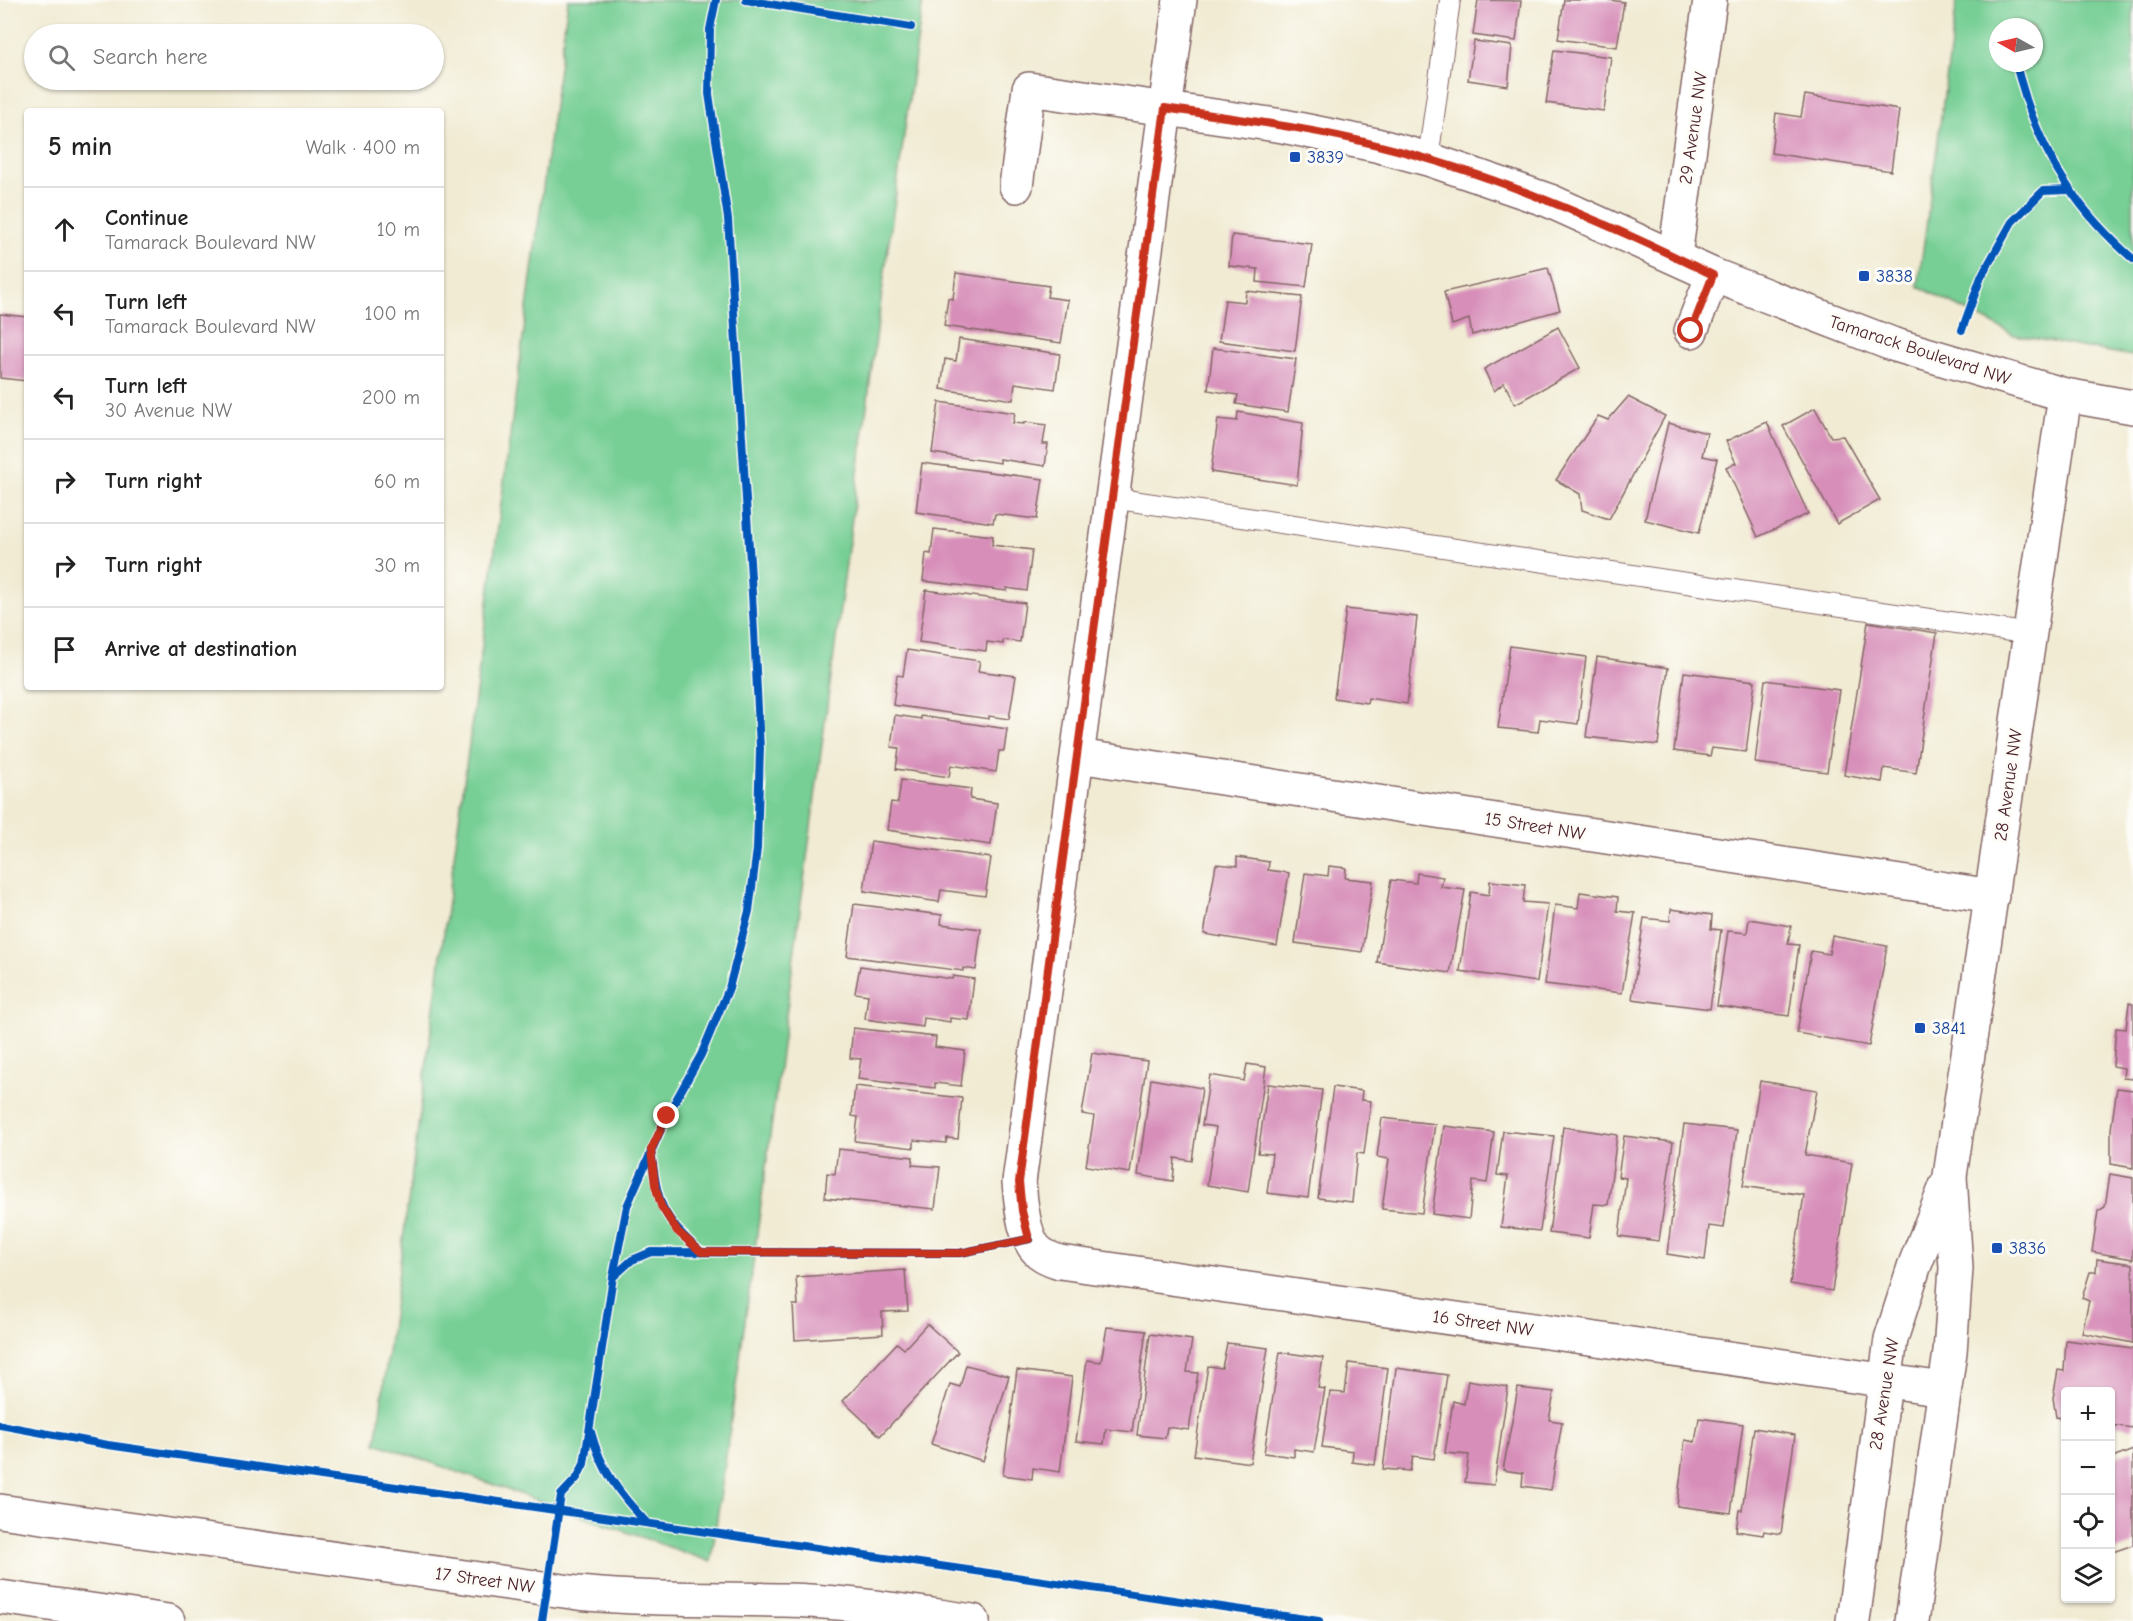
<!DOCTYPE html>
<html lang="en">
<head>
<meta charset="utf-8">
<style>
	:root { --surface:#fff; --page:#f6f6f6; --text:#222; --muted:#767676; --line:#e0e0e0 }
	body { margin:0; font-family:"Comic Neue",sans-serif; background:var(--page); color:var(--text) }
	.controls { position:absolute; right:18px; bottom:18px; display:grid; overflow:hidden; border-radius:6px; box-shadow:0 2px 4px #0004 }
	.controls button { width:54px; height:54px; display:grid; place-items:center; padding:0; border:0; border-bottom:2px solid var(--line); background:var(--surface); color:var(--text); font:30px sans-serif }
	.compass { position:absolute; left:1989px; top:18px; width:54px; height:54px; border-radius:50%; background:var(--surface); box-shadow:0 2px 4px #0004; rotate:278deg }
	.stop { position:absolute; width:18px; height:18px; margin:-14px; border:4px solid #c8321e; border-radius:50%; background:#fff }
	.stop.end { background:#c8321e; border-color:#fff; box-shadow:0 2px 6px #0008 }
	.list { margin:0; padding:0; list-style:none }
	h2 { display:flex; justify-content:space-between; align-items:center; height:78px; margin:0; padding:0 24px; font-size:26px }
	h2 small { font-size:20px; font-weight:400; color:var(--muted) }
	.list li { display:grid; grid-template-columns:39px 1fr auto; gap:18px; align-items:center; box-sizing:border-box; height:84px; padding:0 24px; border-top:2px solid var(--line) }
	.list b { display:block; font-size:22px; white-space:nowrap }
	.list p { margin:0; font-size:20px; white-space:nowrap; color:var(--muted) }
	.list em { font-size:20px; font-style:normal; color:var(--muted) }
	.icon { flex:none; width:33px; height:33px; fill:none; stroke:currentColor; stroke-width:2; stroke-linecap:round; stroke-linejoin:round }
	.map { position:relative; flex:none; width:2133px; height:1621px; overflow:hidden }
	.search { position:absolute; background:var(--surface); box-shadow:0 2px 4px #0004; left:24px; top:24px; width:420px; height:66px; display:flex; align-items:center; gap:15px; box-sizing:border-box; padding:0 21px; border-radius:33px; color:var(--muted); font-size:22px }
	.panel { position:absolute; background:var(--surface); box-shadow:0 2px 4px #0004; left:24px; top:108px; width:420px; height:582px; border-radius:6px }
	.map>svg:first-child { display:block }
	.green { fill:#77cf95; stroke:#607760; stroke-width:1.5; fill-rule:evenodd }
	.building { fill:#d78eb9 }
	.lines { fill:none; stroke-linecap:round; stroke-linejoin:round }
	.lane-casing { stroke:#846666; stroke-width:22 }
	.street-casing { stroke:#846666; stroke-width:36 }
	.secondary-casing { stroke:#846666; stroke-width:36 }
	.lane { stroke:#fff; stroke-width:20 }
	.street { stroke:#fff; stroke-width:33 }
	.secondary { stroke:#fff; stroke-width:33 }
	.cycleway-casing { stroke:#fdfcf7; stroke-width:11 }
	.cycleway { stroke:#0057b8; stroke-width:8 }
	.route { stroke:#c8321e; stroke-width:8 }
	.transit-dot { fill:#1a4fb4; stroke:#fdfcf7; stroke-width:2 }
	.labels { text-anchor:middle; stroke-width:6; stroke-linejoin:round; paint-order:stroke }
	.street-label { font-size:18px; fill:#4a1f2b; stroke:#fdfcf7 }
	.transit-label { font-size:18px; fill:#164399; stroke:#fdfcf7; text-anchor:start }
</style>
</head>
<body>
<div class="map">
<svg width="2133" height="1621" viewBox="0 0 2133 1621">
	<rect width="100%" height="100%" fill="#fdfcf7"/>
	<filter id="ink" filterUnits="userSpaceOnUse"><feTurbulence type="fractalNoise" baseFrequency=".0167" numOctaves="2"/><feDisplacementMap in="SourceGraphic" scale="12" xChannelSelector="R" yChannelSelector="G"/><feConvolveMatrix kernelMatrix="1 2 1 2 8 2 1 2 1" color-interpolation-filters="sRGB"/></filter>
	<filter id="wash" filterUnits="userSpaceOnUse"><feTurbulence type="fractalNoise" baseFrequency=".008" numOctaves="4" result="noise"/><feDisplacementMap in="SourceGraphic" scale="24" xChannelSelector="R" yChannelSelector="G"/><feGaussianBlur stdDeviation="1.35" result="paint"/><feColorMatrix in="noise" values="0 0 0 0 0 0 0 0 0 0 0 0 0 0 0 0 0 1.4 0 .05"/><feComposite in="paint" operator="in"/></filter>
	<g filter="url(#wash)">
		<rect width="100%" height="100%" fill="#f1ebd3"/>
		<!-- green -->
		<g class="green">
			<path d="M568 0H923L885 270 751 1279 711 1562 376 1443Z"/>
			<path d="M1957 0H2133V356L2014 335 1918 286ZM1998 27H2034V63H1998Z"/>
		</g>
		<g id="blocks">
			<!-- building -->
			<g class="building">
				<path d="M1478 0 1521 1 1516 41 1473 35Z"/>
				<path d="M1564 0H1609L1624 2 1617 47 1558 39Z"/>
				<path d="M1474 41 1512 46 1508 86 1468 80Z"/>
				<path d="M1554 50 1611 57 1604 111 1546 103Z"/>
				<path d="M1805 95 1899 110 1891 171 1771 153 1776 113 1801 117Z"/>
				<path d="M1232 235 1312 244 1306 287 1257 282 1258 269 1229 266Z"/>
				<path d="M1548 268 1560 310 1472 335 1469 319 1452 325 1444 292Z"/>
				<path d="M956 273 1049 286 1047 297 1068 300 1061 343 944 326 948 298 953 299Z"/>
				<path d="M1246 291 1302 297 1295 351 1219 341 1225 300 1245 302Z"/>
				<path d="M0 314 27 317V381L0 378Z"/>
				<path d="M1558 327 1580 368 1515 404 1504 383 1494 391 1484 369Z"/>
				<path d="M959 339 1060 354 1055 389 1015 383 1013 400 941 389 945 359 956 361Z"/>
				<path d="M1213 348 1296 359 1288 412 1236 404 1238 395 1208 390Z"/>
				<path d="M1628 397 1665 416 1609 519 1582 510 1580 494 1556 480 1598 416 1608 420Z"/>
				<path d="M939 402 1015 413 1013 423 1024 424V422L1046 425 1043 444H1048L1045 466 1000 459V463L932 453Z"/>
				<path d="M1815 408 1831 437 1843 436 1880 500 1837 524 1783 426Z"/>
				<path d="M1238 412 1303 423 1297 485 1211 472 1218 419 1237 421Z"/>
				<path d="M1767 422 1808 514 1758 537 1726 467 1736 463 1726 441Z"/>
				<path d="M1668 423 1707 433 1702 456 1717 459 1699 533 1645 520Z"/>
				<path d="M922 463 1043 479 1037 519 995 514 993 523 916 512Z"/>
				<path d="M934 529 993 536 992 545 1032 550 1027 591 1007 588V591L923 581 926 553 931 554Z"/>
				<path d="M926 590 1025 603 1020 642 1003 640V644L987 642 986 651 919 642Z"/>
				<path d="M1346 609 1417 617 1407 704 1368 698 1367 703 1334 698Z"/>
				<path d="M1868 622 1937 633 1916 773 1884 768 1882 782 1844 775Z"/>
				<path d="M1510 646 1586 657 1578 724 1540 719 1538 732 1498 728Z"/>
				<path d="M907 650 980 661 978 671 1016 676 1009 719 989 716V719L893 705 897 675 903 676Z"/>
				<path d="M1597 657 1668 668 1658 745 1586 737Z"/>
				<path d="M1684 672 1755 681 1746 752 1712 748 1710 756 1674 751Z"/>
				<path d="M1765 680 1839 690 1827 772 1755 763Z"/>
				<path d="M895 715 921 719V716L1007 729 1004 751H999L996 772 951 765 949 777 896 769 899 748 891 747Z"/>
				<path d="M901 780 971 789 970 799 997 803 991 845 887 830 891 802 898 803Z"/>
				<path d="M871 841 991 858 985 896 941 890 939 902 864 891Z"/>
				<path d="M1237 857 1269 862 1268 870 1289 873 1277 946 1204 934 1216 864 1237 866Z"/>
				<path d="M1329 866 1346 868 1345 878 1373 881 1362 952 1295 943 1305 873 1328 876Z"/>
				<path d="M1417 873 1443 877 1441 887 1465 890 1450 973 1377 962 1391 880 1416 883Z"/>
				<path d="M1490 881 1525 885 1523 902 1548 904 1537 982 1460 971 1471 892 1489 895Z"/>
				<path d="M1580 892 1618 897 1617 911 1635 913 1622 993 1545 984 1555 905 1578 908Z"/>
				<path d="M854 904 942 915 941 924 981 929 976 970 963 968V971L847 956Z"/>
				<path d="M1671 909 1712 915 1711 929 1721 930 1710 1009 1632 999 1644 918 1670 921Z"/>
				<path d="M1749 919 1791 926 1788 944 1799 945 1789 1016 1717 1006 1728 931 1747 933Z"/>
				<path d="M1832 936 1887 946 1869 1046 1797 1033 1811 951 1829 954Z"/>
				<path d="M860 966 952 979 953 976 974 979 969 1020 950 1018V1022L924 1018 923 1027 865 1019 868 995 855 993Z"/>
				<path d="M2129 1003 2133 1004V1079L2123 1078 2124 1068 2113 1066 2116 1028 2126 1029Z"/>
				<path d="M853 1028 936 1037 935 1047 965 1051 961 1086 935 1083V1088L858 1079 861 1059 850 1058Z"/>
				<path d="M1092 1053 1147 1061 1130 1173 1086 1166 1094 1116 1082 1114Z"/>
				<path d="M1247 1064 1266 1067 1248 1192 1207 1185 1216 1127 1202 1125 1210 1075 1244 1081Z"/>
				<path d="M1151 1079 1202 1088 1192 1161 1175 1158 1173 1181 1138 1175Z"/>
				<path d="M1760 1081 1817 1090 1805 1155 1852 1163 1832 1291 1790 1284 1804 1195 1743 1186Z"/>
				<path d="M1268 1084 1322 1090 1308 1198 1267 1193 1272 1154 1258 1153Z"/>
				<path d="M855 1086 962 1098 958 1139 947 1138 946 1143 914 1140V1148L855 1141 858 1117 852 1116Z"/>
				<path d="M1333 1087 1362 1091 1361 1100 1371 1101 1364 1154 1357 1153 1352 1202 1318 1198Z"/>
				<path d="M2117 1088 2133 1090V1168L2111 1164V1129Z"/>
				<path d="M1382 1118 1435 1124 1422 1213 1382 1209 1389 1159 1377 1157Z"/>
				<path d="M1684 1124 1737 1130 1724 1228 1709 1226 1705 1260 1667 1254Z"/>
				<path d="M1444 1126 1494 1132 1487 1183 1473 1181 1469 1219 1432 1214Z"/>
				<path d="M1563 1127 1617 1135 1608 1205 1594 1204 1589 1238 1549 1233Z"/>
				<path d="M1503 1131 1554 1136 1540 1231 1501 1227 1508 1176 1497 1175Z"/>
				<path d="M1624 1136 1673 1142 1659 1241 1619 1236 1626 1178 1618 1177Z"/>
				<path d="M838 1149 913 1157 912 1165 940 1167 935 1209 825 1198 827 1173 835 1174Z"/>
				<path d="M2110 1174 2133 1178V1259L2092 1252 2098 1211 2105 1207Z"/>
				<path d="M2097 1259 2133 1264V1343L2082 1333 2089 1301 2082 1298 2090 1272H2096Z"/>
				<path d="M905 1270 908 1311 882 1312 883 1334 795 1340 793 1305H798L796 1277Z"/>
				<path d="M927 1324 958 1352 880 1436 843 1401 897 1343 904 1349Z"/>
				<path d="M1107 1327 1146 1331 1132 1432 1106 1429 1104 1444 1076 1441 1087 1360 1101 1362Z"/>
				<path d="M1150 1334 1192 1340 1187 1372 1198 1373 1189 1430 1167 1427 1165 1438 1137 1435Z"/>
				<path d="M2066 1340 2133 1349V1428L2110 1425V1392H2066V1419L2056 1417 2053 1398 2058 1370 2064 1371Z"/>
				<path d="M1227 1343 1268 1348 1250 1463 1194 1455 1208 1366 1222 1368Z"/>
				<path d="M1280 1352 1323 1358 1318 1388 1325 1389 1314 1452 1294 1449V1457L1264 1453Z"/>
				<path d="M1349 1363 1388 1368 1375 1465 1352 1462 1353 1451 1322 1447 1330 1392 1345 1393Z"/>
				<path d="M966 1365 1009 1376 983 1461 931 1444 950 1384 960 1387Z"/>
				<path d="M1396 1368 1447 1375 1434 1459 1413 1456 1410 1471 1383 1469Z"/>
				<path d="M1017 1370 1072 1377 1060 1472 1033 1468 1032 1479 1003 1475Z"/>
				<path d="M1468 1380 1508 1387 1494 1485 1465 1482 1469 1455 1445 1453 1453 1401 1464 1404Z"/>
				<path d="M1518 1388 1554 1392 1549 1420 1562 1422 1551 1490 1522 1486 1523 1473 1503 1470Z"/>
				<path d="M1699 1418 1743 1424 1731 1513 1677 1506 1685 1440 1695 1442Z"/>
				<path d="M1754 1428 1795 1435 1781 1534 1764 1531 1763 1535 1736 1531 1739 1510H1742Z"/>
				<path d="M2133 1450V1545L2110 1553V1459Z"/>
			</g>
		</g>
	</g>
	<g filter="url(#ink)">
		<use href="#blocks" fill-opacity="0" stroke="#846666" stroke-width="1.5"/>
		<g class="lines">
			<!-- lane casing -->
			<g class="lane-casing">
				<g id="lane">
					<path d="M1428 159 1450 0"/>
					<path d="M1112 498 2031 634"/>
				</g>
			</g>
			<!-- street casing -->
			<g class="street-casing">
				<g id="street">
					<path d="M1180 0 1019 1182C1021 1202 1023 1243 1042 1254 1047 1258 1054 1260 1060 1262L1944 1389"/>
					<path d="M1675 256 1710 0"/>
					<path d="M1691 331 1713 275"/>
					<path d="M1078 756 1992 896"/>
				</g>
			</g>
			<!-- secondary casing -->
			<g class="secondary-casing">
				<g id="secondary">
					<path d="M1016 186 1029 89 1283 126 1376 145 1428 159 1550 201 1713 275 1892 344 2065 395 2133 407"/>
					<path d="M0 1511 578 1593C646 1600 714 1598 783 1600 847 1601 910 1612 973 1621"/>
					<path d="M0 1597 168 1621"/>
					<path d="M1853 1621 1891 1339 1914 1267 1946 1186"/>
					<path d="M1912 1621 1950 1352 1956 1268 1950 1176 2065 395"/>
				</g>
			</g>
			<!-- lane -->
			<use href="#lane" class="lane"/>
			<!-- street -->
			<use href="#street" class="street"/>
			<!-- secondary -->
			<use href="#secondary" class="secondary"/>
			<!-- cycleway casing -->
			<g class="cycleway-casing">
				<g id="cycleway">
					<path d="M746 0 911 27"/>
					<path d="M2016 63C2018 75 2023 87 2026 99 2048 165 2080 213 2133 259"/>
					<path d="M1962 330 1981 277 2012 222 2043 191 2069 190"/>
					<path d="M651 1151C658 1204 661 1217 701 1252"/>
					<path d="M613 1277 632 1260 651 1252 960 1253 1029 1239"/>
					<path d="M0 1425 108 1445 1319 1621"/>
					<path d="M591 1432C601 1470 620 1495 647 1523"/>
					<path d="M542 1621 561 1495 577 1478 584 1464 613 1277 627 1206 667 1116 701 1055 729 988 749 911 757 849 760 748 752 593 728 219 709 94 710 29 716 0"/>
				</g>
			</g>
			<!-- cycleway -->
			<use href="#cycleway" class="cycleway"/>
		</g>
	</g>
	<g class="lines" filter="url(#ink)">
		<!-- route -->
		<path class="route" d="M667 1116 651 1150 655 1185 661 1206 677 1231 701 1252 960 1253 1029 1239 1022 1211 1019 1182 1165 108C1236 119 1307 127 1377 145 1494 174 1605 222 1713 275L1691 331"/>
	</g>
	<!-- markers -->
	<g class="transit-dot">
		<rect x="1289" y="151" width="12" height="12" rx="3"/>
		<rect x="1858" y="270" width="12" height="12" rx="3"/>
		<rect x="1914" y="1022" width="12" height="12" rx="3"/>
		<rect x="1991" y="1242" width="12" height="12" rx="3"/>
	</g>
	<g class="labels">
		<!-- street labels -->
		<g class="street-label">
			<text transform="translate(1693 128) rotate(-82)" y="6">29 Avenue NW</text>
			<text transform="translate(1920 350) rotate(18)" y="6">Tamarack Boulevard NW</text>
			<text transform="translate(2008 785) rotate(-82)" y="6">28 Avenue NW</text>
			<text transform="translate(1535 826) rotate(9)" y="6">15 Street NW</text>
			<text transform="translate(1483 1323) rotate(8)" y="6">16 Street NW</text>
			<text transform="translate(1884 1394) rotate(-81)" y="6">28 Avenue NW</text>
			<text transform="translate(485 1580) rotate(8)" y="6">17 Street NW</text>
		</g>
		<!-- transit labels -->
		<g class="transit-label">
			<text x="1307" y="163">3839</text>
			<text x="1876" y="282">3838</text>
			<text x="1932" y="1034">3841</text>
			<text x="2009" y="1254">3836</text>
		</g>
	</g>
</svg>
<div class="controls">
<button>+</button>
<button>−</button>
<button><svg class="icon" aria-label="locate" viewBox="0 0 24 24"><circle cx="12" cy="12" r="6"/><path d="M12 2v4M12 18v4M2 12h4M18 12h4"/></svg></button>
<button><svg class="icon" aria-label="layers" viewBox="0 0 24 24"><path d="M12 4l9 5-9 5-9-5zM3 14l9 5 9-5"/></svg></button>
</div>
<svg class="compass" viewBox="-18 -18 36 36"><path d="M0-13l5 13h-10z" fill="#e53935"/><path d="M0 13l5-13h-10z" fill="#767676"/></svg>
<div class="stop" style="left:1691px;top:331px"></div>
<div class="stop end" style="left:667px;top:1116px"></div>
<div class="search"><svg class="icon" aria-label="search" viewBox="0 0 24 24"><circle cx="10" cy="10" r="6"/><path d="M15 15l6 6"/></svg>Search here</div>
<section class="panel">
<h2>5 min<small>Walk · 400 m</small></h2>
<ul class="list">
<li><svg class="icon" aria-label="ahead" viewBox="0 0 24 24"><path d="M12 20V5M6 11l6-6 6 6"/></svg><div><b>Continue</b><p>Tamarack Boulevard NW</p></div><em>10 m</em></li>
<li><svg class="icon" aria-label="left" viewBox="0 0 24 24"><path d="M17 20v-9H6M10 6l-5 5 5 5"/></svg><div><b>Turn left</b><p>Tamarack Boulevard NW</p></div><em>100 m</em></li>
<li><svg class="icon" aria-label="left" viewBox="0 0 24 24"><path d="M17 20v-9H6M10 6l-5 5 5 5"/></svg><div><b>Turn left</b><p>30 Avenue NW</p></div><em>200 m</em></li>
<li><svg class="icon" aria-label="right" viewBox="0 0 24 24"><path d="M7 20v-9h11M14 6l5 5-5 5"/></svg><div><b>Turn right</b></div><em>60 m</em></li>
<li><svg class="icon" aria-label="right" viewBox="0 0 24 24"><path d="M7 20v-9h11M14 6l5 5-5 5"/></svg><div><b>Turn right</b></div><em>30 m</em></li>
<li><svg class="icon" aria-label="arrive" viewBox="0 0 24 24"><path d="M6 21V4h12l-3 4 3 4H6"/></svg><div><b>Arrive at destination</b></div></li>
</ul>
</section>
</div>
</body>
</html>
